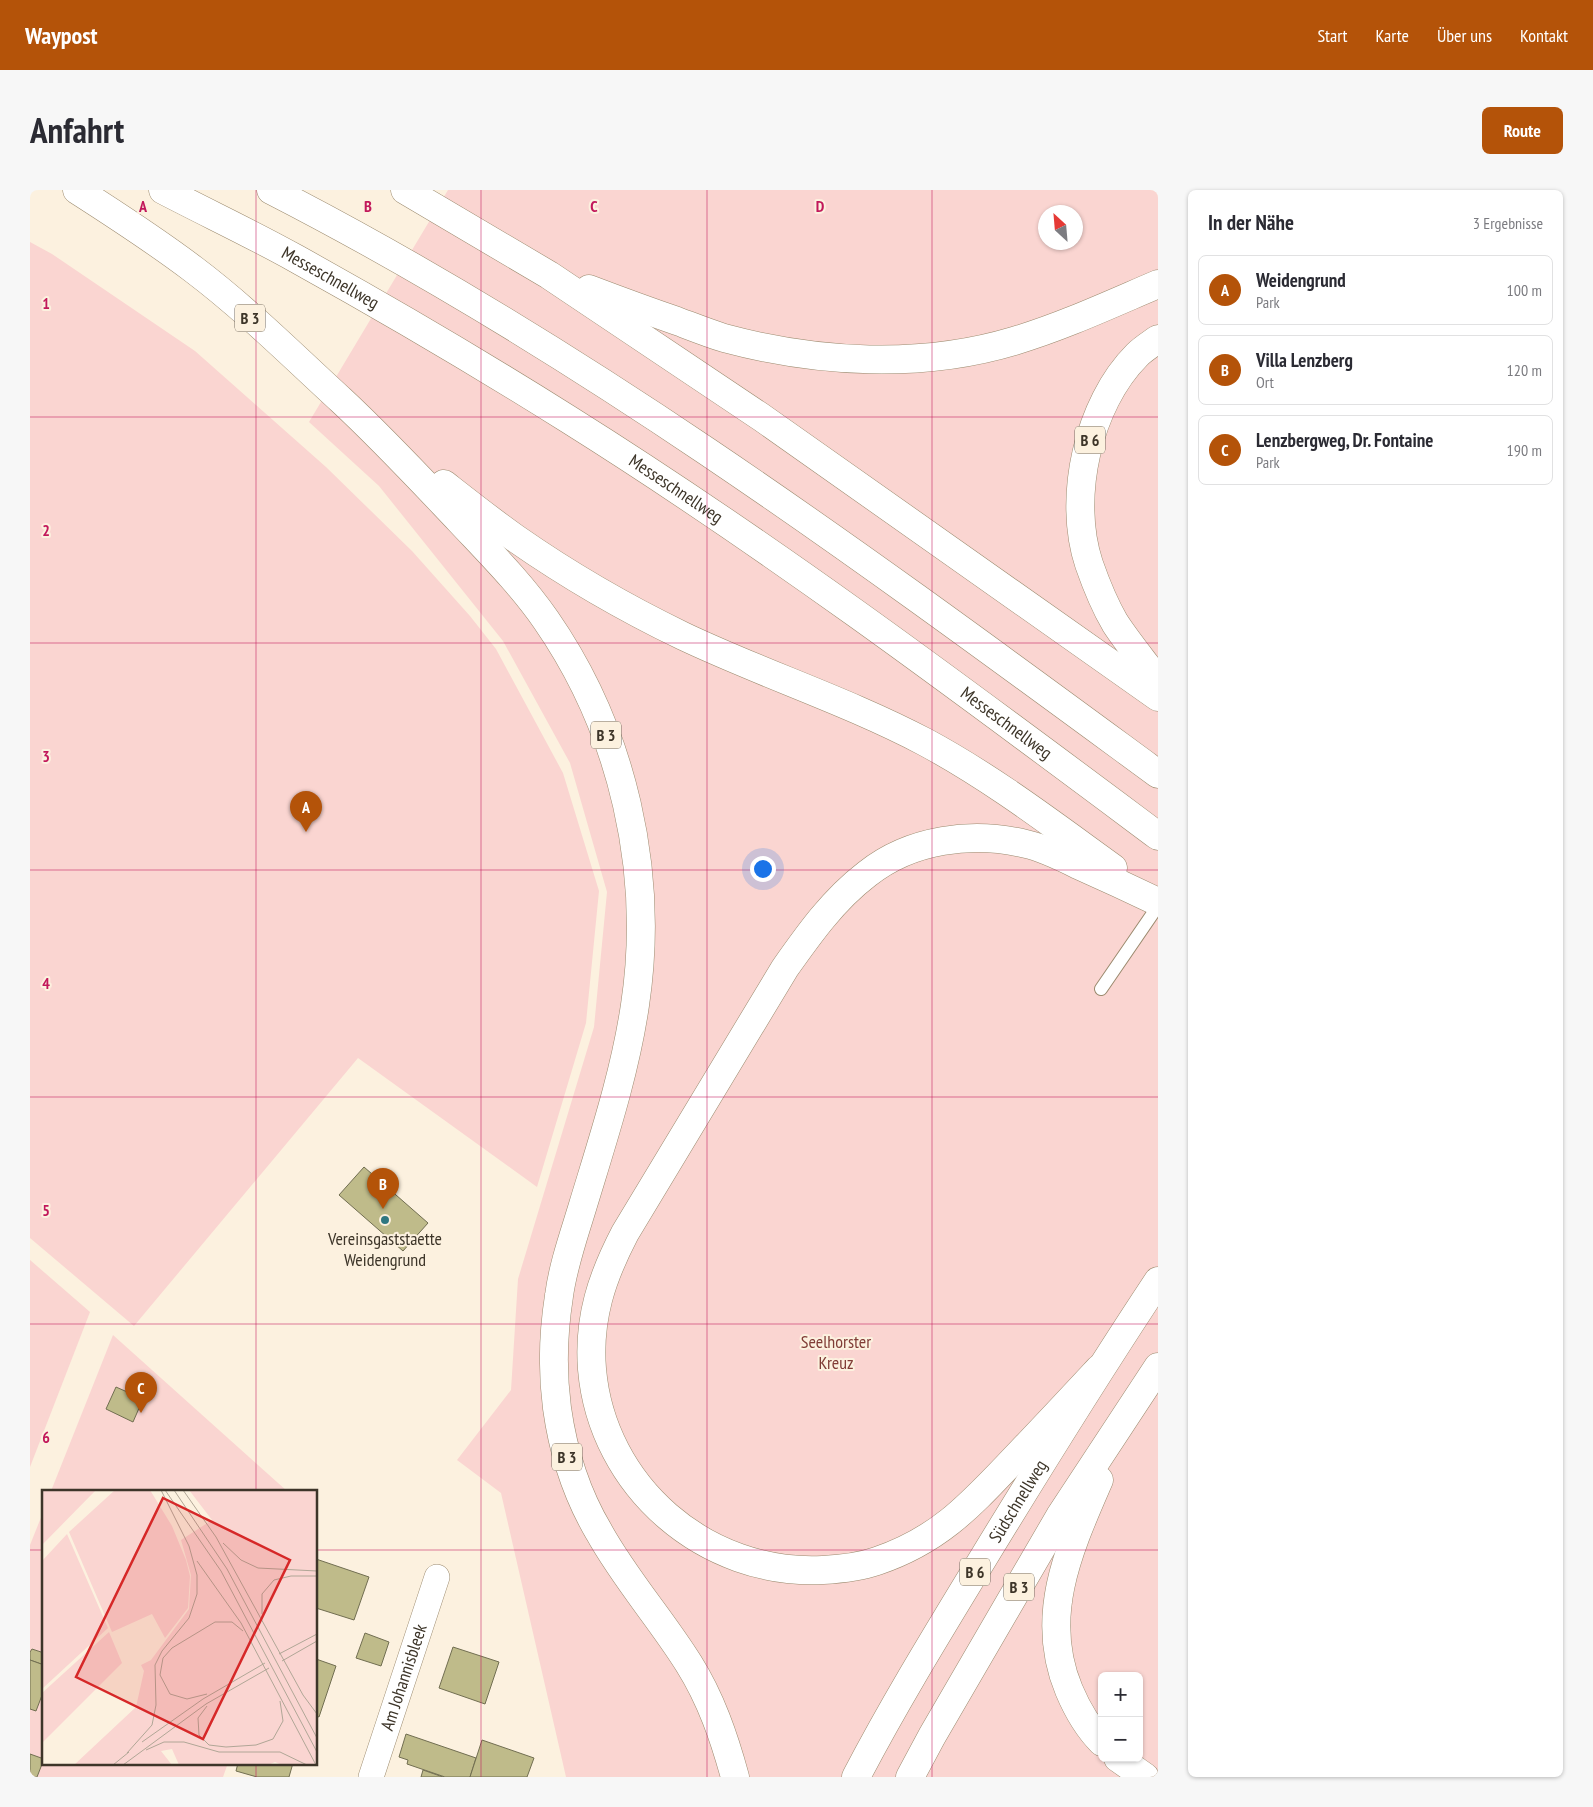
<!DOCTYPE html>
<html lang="de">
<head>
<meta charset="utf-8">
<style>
	:root { --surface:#fff; --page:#f7f7f7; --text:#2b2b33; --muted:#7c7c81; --line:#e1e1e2; --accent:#b45309 }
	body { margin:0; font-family:"PT Sans Narrow",sans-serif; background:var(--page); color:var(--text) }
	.controls { position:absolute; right:15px; bottom:15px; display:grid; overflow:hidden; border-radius:8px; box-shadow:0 1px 4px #0004 }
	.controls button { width:45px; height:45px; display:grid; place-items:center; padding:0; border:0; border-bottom:1px solid var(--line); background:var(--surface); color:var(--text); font:25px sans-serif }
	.compass { position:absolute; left:1008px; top:15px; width:45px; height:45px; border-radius:50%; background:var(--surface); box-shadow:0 1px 4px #0004; rotate:334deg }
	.you { position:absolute; left:732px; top:678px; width:18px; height:18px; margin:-12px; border:4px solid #fff; border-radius:50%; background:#1a73e8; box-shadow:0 0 0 8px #1a73e833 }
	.badge { display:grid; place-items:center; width:32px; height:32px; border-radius:50%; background:var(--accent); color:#fff; font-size:16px; font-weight:700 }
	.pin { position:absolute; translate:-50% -41px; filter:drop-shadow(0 1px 2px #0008) }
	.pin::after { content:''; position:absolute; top:26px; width:18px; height:15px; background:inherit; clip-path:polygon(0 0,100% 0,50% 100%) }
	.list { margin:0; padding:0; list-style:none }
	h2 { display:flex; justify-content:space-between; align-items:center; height:65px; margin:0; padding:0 20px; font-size:21px }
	h2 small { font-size:16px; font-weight:400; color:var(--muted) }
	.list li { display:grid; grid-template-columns:32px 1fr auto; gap:15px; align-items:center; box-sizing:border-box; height:70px; margin:0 10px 10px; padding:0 10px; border:1px solid var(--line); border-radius:8px }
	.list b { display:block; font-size:19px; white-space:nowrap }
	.list p { margin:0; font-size:16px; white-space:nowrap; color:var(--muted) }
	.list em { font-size:16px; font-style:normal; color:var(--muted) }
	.map { position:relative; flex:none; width:1128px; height:1587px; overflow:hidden; border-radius:8px }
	header { display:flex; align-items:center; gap:30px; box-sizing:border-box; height:70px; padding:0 25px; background:var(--accent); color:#fff }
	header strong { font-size:24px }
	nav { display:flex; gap:28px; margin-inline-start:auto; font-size:18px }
	.intro { display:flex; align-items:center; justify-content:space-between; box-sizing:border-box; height:120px; padding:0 30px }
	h1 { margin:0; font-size:35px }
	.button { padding:12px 22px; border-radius:8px; background:var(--accent); color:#fff; font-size:18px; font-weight:700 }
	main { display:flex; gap:30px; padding:0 30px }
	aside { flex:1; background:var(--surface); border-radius:8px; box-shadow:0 1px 4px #0004 }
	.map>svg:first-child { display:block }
	.green { fill:#fad5d1; fill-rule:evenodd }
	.building { fill:#bfbb8a; stroke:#716e51 }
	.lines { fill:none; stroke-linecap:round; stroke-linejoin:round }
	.lane-casing { stroke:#9b8a6e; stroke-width:14 }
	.street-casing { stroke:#9b8a6e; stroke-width:26 }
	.highway-casing { stroke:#9b8a6e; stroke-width:29 }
	.lane { stroke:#fff; stroke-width:12 }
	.street { stroke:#fff; stroke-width:25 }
	.highway { stroke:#fff; stroke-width:28 }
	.grid { fill:none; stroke:#c2185b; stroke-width:1; stroke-opacity:0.55 }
	.poi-dot { fill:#2f7780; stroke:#fcf1df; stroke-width:2 }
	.labels { text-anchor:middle; stroke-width:4; stroke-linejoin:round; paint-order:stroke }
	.shield { fill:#fcf1df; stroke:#766d60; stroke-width:1 }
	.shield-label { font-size:16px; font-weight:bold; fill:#3d3529 }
	.street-label { font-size:18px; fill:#3d3529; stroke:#fcf1df }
	.poi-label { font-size:18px; fill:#3d3529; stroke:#fcf1df }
	.park-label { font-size:18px; fill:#803c36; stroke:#fcf1df }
	.inset-road { fill:none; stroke:#b0a696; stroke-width:1 }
	.view { fill:#d62828; fill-opacity:0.15; stroke:#d62828; stroke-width:2.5 }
	.inset-edge { fill:none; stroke:#3d3529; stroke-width:2.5 }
	.grid-label { font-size:16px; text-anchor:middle; font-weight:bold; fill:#c2185b; stroke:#fcf1df; stroke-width:4; stroke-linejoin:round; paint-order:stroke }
</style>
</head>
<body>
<header>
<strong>Waypost</strong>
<nav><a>Start</a><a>Karte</a><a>Über uns</a><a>Kontakt</a></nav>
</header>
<div class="intro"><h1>Anfahrt</h1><a class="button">Route</a></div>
<main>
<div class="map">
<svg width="1128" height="1587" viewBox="0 0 1128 1587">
	<rect width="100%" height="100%" fill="#fcf1df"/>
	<!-- green -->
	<g class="green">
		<path d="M418 0H1128V1587H536L471 1303 427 1270 481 1200 488 1089 564 837 577 702 540 573 473 451 349 296 279 232ZM1016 22H1046V52H1016ZM1072 1486H1109V1568H1072Z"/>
		<path d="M0 52 22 64 165 161 296 277 382 361 440 426 466 459 533 583 569 701 556 833 507 997 328 868 104 1136 0 1048Z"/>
		<path d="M0 1070 60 1122 0 1277Z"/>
		<path d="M83 1145 257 1301H21Z"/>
		<path d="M14 1320V1573H198L193 1587H0V1355Z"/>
	</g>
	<!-- building -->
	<g class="building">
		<path d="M334 977 398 1033 373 1061 309 1005Z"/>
		<path d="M86 1197 113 1209 103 1232 76 1219Z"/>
		<path d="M286 1369 339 1387 324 1430 286 1418Z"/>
		<path d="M335 1443 359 1452 351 1476 326 1468Z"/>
		<path d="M423 1457 469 1472 455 1514 409 1498Z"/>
		<path d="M2 1459 14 1463V1475L0 1470V1462Z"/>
		<path d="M286 1469 306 1476 289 1527 286 1526Z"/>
		<path d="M0 1470 14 1475V1500L6 1521 0 1519Z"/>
		<path d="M376 1544 446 1568 440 1587H415L377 1574 378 1570 369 1567Z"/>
		<path d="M452 1550 504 1568 497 1587H440Z"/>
		<path d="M0 1564 14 1569 7 1587H0Z"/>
		<path d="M208 1573H263L259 1587H227L206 1581Z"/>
		<path d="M393 1580 413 1587H391Z"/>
	</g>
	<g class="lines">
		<!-- lane casing -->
		<g class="lane-casing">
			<path id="lane" d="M1071 799 1128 716"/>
		</g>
		<!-- street casing -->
		<g class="street-casing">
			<g id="street">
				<path id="s1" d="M341 1587 407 1387"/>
			</g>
		</g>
		<!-- highway casing -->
		<g class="highway-casing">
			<g id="highway">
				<path d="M47 0C86 25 126 51 163 79 216 119 263 166 311 210 353 249 391 290 430 331 460 363 491 394 516 430 593 541 625 682 605 815 595 883 573 949 553 1015 544 1045 533 1075 529 1106 523 1144 522 1180 527 1218 533 1261 547 1305 569 1342 595 1389 631 1429 659 1474 681 1509 694 1547 705 1587"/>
				<path id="s2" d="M133 0C177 23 222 44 265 68 357 119 449 173 538 229 742 357 935 502 1128 646"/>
				<path d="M241 0C557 162 843 375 1128 584"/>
				<path d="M375 0 519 85 731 227 1128 507"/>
				<path d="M559 99C588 110 618 121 647 131 663 137 678 143 694 148 787 173 891 179 984 151 1034 136 1081 114 1128 94"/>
				<path d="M1128 149C1121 154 1113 159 1107 165 1058 214 1037 308 1059 374 1066 394 1075 416 1085 433 1098 453 1114 472 1128 491"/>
				<path d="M414 294C437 312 461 331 485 348 538 385 595 418 653 446 733 484 817 511 895 552 962 588 1022 634 1083 678"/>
				<path d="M1069 1179C1042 1208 1016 1236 989 1264 943 1312 912 1349 847 1371 830 1377 811 1379 793 1380 676 1386 572 1297 562 1179 558 1128 572 1087 595 1043L755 778C779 744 803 710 837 684 881 649 942 641 996 654 1014 658 1032 667 1048 675 1075 687 1101 699 1128 712"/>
				<path d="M1069 1290C1039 1359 1008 1426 1039 1500 1047 1519 1057 1537 1072 1552"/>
				<path d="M1088 1568 1115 1587"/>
				<path id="s3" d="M826 1587C863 1516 904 1449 946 1380 1005 1283 1065 1186 1128 1091"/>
				<path d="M880 1587 902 1546 1030 1326 1128 1177"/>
			</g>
		</g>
		<!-- lane -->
		<use href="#lane" class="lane"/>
		<!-- street -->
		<use href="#street" class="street"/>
		<!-- highway -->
		<use href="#highway" class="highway"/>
	</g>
	<!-- grid -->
	<path class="grid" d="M226 0V1301M451 0V1587M677 0V1587M902 0V1587M0 227H1128M0 453H1128M0 680H1128M0 907H1128M0 1134H1128M0 1360H14M286 1360H1128M226 1573V1587"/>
	<!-- markers -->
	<circle class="poi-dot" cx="355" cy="1030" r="5"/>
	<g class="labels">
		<!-- shield labels -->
		<g class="shield">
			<rect x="205" y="114.5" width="30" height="27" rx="4"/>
			<rect x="1045" y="236.5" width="30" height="27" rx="4"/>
			<rect x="561" y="531.5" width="30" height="27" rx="4"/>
			<rect x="522" y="1253.5" width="30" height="27" rx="4"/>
			<rect x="930" y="1368.5" width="30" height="27" rx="4"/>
			<rect x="974" y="1383.5" width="30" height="27" rx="4"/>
		</g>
		<g class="shield-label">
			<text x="220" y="134">B 3</text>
			<text x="1060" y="256">B 6</text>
			<text x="576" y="551">B 3</text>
			<text x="537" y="1273">B 3</text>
			<text x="945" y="1388">B 6</text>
			<text x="989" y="1403">B 3</text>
		</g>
		<!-- street labels -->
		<g class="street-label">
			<text dy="6" stroke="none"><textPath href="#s2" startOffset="189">Messeschnellweg</textPath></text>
			<text dy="6" stroke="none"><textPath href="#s2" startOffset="594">Messeschnellweg</textPath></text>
			<text dy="6" stroke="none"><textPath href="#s2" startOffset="999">Messeschnellweg</textPath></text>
			<text dy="6" stroke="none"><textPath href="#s3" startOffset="320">Südschnellweg</textPath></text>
			<text dy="6" stroke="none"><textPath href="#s1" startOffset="105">Am Johannisbleek</textPath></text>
		</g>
		<!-- poi labels -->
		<g class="poi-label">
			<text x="355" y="1055">Vereinsgaststaette<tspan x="355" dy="21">Weidengrund</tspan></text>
		</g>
		<!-- park labels -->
		<g class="park-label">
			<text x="806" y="1158">Seelhorster<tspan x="806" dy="21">Kreuz</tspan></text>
		</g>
	</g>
	<!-- overview -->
	<g transform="translate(12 1300)">
		<rect width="275" height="275" fill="#fcf1df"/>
		<path d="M0 0H54L0 55ZM73 0H108L130 36 144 70 148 86 146 118 123 148 110 124 70 142 27 42ZM147 0H275V275H240L233 272 226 275H137L130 259 119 261 130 275H32L94 217 102 181 99 175 109 170 147 119 149 85 139 50 170 30ZM25 44 66 138 0 199V71ZM67 142 80 173 0 253V203Z" fill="#fad5d1"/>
		<path class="inset-road" d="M123 0 179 81 275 262M132 0 185 79 275 248M141 0 174 47 261 205 275 224M181 53 199 70 216 78 275 81M155 71 199 133 274 275M220 124V104L232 90 249 86H275M237 164 275 144M240 171 275 151M165 204 145 209 128 204 118 185 121 168 130 158 173 132H190L201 141M165 216 156 228 157 245 167 255 184 257 214 255 231 249 241 231 238 211M100 252 161 209 223 173M104 260 122 252H142L177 262H238L265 275M85 263 110 235 114 215 113 175 120 161 147 128 155 104V85L147 56 119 0M71 275 87 262M81 275 164 214 227 178"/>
		<path class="view" d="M121 8 248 70 161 249 34 187Z"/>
		<rect width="275" height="275" class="inset-edge"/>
	</g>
	<g class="grid-label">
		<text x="113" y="22">A</text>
		<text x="338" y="22">B</text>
		<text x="564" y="22">C</text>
		<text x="790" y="22">D</text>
		<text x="16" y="119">1</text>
		<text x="16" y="346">2</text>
		<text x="16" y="572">3</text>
		<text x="16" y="799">4</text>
		<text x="16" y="1026">5</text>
		<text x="16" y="1253">6</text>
	</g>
</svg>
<div class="controls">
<button>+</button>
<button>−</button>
</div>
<svg class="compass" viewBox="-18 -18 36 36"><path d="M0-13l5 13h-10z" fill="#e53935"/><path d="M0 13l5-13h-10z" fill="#7c7c81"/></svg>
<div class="you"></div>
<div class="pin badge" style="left:276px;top:642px">A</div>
<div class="pin badge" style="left:353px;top:1019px">B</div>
<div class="pin badge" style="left:111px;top:1223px">C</div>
</div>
<aside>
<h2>In der Nähe<small>3 Ergebnisse</small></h2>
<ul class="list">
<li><span class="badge">A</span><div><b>Weidengrund</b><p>Park</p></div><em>100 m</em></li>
<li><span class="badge">B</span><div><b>Villa Lenzberg</b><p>Ort</p></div><em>120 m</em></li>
<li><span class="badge">C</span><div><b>Lenzbergweg, Dr. Fontaine</b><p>Park</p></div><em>190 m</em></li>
</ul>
</aside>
</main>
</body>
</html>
